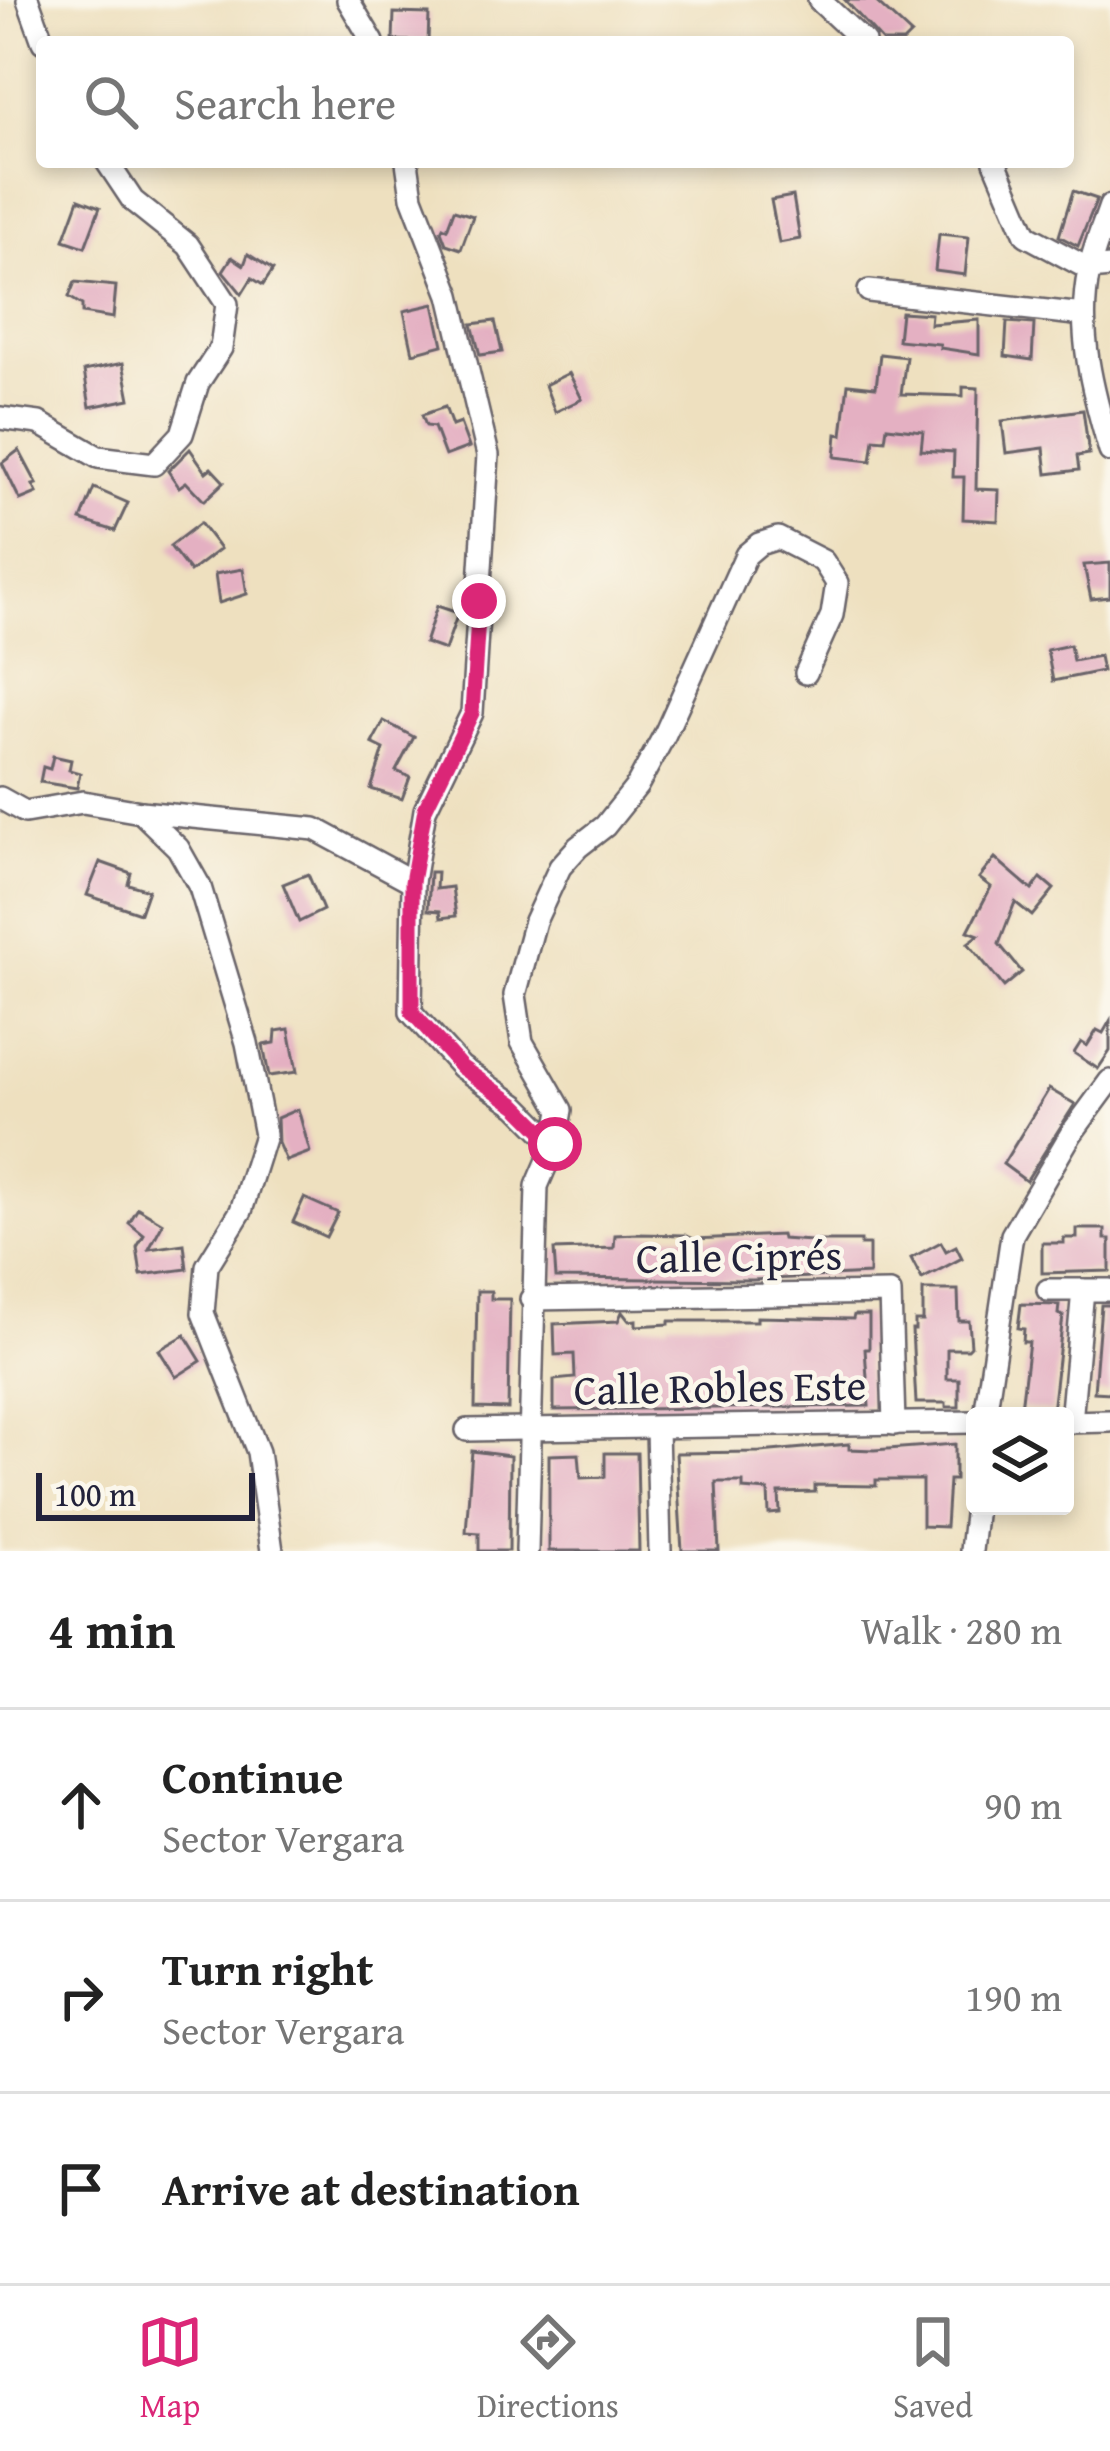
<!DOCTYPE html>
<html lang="en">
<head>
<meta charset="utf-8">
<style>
	:root { --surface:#fff; --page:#f6f6f6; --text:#222; --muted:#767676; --line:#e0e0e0; --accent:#db2777 }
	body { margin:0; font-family:"Gentium Book Plus",serif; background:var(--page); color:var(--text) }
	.controls { position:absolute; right:36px; bottom:36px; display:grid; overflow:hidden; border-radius:12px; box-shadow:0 6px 18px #0003 }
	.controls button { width:108px; height:108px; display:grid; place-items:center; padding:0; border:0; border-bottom:3px solid var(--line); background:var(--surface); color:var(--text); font:60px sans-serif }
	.scale { position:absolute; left:36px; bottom:30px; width:219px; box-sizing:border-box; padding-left:12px; border:6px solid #22223b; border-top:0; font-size:33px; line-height:42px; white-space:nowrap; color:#22223b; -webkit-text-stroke:9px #fbf7ec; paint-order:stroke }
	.stop { position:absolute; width:36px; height:36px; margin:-27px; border:9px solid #db2777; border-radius:50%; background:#fff }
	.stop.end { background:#db2777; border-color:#fff; box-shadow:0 3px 12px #0008 }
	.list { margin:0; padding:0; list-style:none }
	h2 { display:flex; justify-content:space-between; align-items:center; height:156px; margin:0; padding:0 48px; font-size:51px }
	h2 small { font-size:39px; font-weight:400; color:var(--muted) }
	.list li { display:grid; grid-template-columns:78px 1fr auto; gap:36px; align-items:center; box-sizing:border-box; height:192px; padding:0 48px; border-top:3px solid var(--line) }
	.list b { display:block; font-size:45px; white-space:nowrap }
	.list p { margin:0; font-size:39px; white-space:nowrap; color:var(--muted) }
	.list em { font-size:39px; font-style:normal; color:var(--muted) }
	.icon { flex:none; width:66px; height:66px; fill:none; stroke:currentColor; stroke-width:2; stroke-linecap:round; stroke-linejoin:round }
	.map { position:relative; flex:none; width:1110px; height:1551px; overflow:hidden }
	.search { position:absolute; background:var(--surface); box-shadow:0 6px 18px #0003; left:36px; right:36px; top:36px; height:132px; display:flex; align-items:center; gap:30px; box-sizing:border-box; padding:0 42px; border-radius:12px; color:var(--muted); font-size:45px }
	.sheet { height:732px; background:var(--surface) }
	nav { display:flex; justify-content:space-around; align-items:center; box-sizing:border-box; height:168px; border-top:3px solid var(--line); background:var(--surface); font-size:33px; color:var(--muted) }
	nav a { display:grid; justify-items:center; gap:6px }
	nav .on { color:var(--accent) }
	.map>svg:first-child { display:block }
	.building { fill:#e4b0c2 }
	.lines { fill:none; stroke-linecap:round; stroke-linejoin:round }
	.minor-casing { stroke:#696469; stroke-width:26 }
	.minor { stroke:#fff; stroke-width:21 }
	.route { stroke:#db2777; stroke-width:15 }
	.labels { text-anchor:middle; stroke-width:9; stroke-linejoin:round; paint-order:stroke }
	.street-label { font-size:42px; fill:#22223b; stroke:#fbf7ec }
</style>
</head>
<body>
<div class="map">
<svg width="1110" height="1551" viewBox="0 0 1110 1551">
	<rect width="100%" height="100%" fill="#fbf7ec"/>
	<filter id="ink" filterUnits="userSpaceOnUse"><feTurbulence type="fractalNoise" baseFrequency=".00833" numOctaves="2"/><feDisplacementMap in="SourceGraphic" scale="24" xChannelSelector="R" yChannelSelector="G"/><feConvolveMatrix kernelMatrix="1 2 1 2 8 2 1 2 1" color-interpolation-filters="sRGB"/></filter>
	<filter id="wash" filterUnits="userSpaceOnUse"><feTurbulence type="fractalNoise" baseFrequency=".004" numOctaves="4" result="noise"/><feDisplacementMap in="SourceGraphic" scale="48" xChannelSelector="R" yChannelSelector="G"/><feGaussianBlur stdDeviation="2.7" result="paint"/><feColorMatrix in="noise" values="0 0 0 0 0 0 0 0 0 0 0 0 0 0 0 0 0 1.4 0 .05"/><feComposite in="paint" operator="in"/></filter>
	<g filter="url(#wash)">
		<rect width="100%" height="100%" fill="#eee0bf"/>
		<g id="blocks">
			<!-- building -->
			<g class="building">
				<path d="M845 0H874L911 34 903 42H883Z"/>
				<path d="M394 13 429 14 428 42 393 40Z"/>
				<path d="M1073 191 1097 199 1078 246 1059 236Z"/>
				<path d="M793 196 800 239 779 243 771 200Z"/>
				<path d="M79 199 100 207 85 247 64 240Z"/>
				<path d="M454 210 473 216 461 249 446 244 441 231 443 227 447 229Z"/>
				<path d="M939 234 969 237 965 275 935 271Z"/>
				<path d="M248 254 273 270 263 285 252 278 242 294 223 271 232 257 244 265Z"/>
				<path d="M75 282 116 286 113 318 82 313V305L69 297Z"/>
				<path d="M434 304 443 345 413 353 404 311Z"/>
				<path d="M901 312 931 314 930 324 979 320V354L940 348V344L898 340Z"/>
				<path d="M495 321 502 352 480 355 472 324Z"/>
				<path d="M1007 322 1034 324 1032 360 1005 356Z"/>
				<path d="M880 354 906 357 901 394 963 396V387L978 388 976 489 999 490 998 521 963 519 964 477H953L954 452 921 450 923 431 887 427 885 440 874 439 871 461 835 457 837 434 842 435 848 384 876 387Z"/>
				<path d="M123 363 130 399 90 407 84 371Z"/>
				<path d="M569 373 582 399 555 412 545 385Z"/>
				<path d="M445 407 452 426 460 423 469 447 445 456 434 427 426 426 422 415Z"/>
				<path d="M1083 410 1089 454 1077 456 1079 470 1047 474 1044 448 1006 453 1002 421Z"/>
				<path d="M190 449 206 472 211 468 224 482 204 501 186 482 179 487 168 471Z"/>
				<path d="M19 450 37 484 33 485 37 493 20 500 2 463Z"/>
				<path d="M94 488 128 503 115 531 81 520Z"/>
				<path d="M200 523 220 549 190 572 170 546Z"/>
				<path d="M1110 563V597L1091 599 1084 565Z"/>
				<path d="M243 569 247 594 219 603 215 574Z"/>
				<path d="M437 606 458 613 445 650 425 643Z"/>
				<path d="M1070 645 1073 661 1099 656 1102 671 1053 681 1047 650Z"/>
				<path d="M384 721 414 737 396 771 410 777 402 799 371 789 384 749 372 743Z"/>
				<path d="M53 756 71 760 69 770 80 773 77 788 40 782 43 767 50 769Z"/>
				<path d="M995 858 1032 890 1041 878 1054 889 1032 916 1015 902 999 944 1022 972 1004 987 968 943 979 935 968 931 991 887 979 878Z"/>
				<path d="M100 862 131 873 128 884 148 890 140 913 87 895Z"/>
				<path d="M430 872H437L436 889 452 887 456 916 441 918 440 911 428 910Z"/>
				<path d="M308 874 323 910 299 922 283 884Z"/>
				<path d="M1110 1021V1051L1098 1069 1074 1053 1081 1042 1087 1046 1097 1030 1103 1033Z"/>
				<path d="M289 1029 297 1072 269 1076 263 1045 275 1043 276 1031Z"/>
				<path d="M1049 1089 1075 1104 1026 1181 1003 1164Z"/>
				<path d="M298 1109 310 1152 286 1161 278 1143 277 1118Z"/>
				<path d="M304 1198 338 1213 326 1237 293 1222Z"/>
				<path d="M138 1208 163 1223 149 1249 184 1244 187 1269 141 1275 137 1247 144 1235 129 1223Z"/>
				<path d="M1077 1229H1105V1239H1110V1271L1042 1273V1243H1064V1238H1077Z"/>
				<path d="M638 1234 685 1235 694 1239 781 1235 782 1239 811 1241H861V1245H869V1274L752 1280 556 1278 554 1250 614 1248 615 1235Z"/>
				<path d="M941 1242 946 1251 956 1246 962 1258 922 1279 911 1258Z"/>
				<path d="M923 1290H958L959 1321H969L971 1346 968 1349H947V1379H959V1407H946V1403H916L912 1330H915V1321H923Z"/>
				<path d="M477 1291H491V1299H510L508 1409 475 1408Z"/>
				<path d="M1021 1304 1059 1305 1058 1314 1063 1316 1052 1412 1021 1408 1029 1342H1023L1024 1329 1018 1328Z"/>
				<path d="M1101 1305H1110V1393L1094 1392Z"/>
				<path d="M622 1312 629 1321 636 1320V1326L669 1324V1321H757V1317L853 1319 854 1315H869V1349H865L869 1406 554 1410V1380L575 1378 574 1354 555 1355 554 1324 618 1321Z"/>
				<path d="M185 1335 201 1361 176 1377 159 1350Z"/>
				<path d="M849 1444V1449L874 1450 955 1444V1480H949L946 1527 922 1526V1480H876V1486L815 1485V1492L779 1493 780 1513 769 1514 768 1491 743 1489V1482H716L719 1551H682L676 1453 760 1452Z"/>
				<path d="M472 1451 510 1456 509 1551H479V1533L466 1532Z"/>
				<path d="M605 1453H637L639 1551H549V1455L579 1454 581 1478 605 1477Z"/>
			</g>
		</g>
	</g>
	<g filter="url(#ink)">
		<use href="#blocks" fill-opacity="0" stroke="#696469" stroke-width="3"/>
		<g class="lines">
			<!-- minor casing -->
			<g class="minor-casing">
				<g id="minor">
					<path d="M28 0 43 42"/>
					<path d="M348 0 373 42"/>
					<path d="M819 0 864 42"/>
					<path d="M407 162 412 197 450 295 488 455 472 713 425 810 413 882 411 1012 461 1067 517 1106 555 1144"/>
					<path d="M995 162 1026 235 1089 269 1110 267"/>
					<path d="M1110 206C1103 227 1093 249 1089 271 1076 331 1093 393 1110 451"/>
					<path d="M869 291 1084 315"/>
					<path d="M0 418 39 423 98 457 154 464 182 434 198 383 221 348 227 304 188 245 133 201 107 162"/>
					<path d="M0 798 25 812 83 802 141 812 315 829 413 882"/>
					<path d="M141 812 178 848 200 887 247 1043 265 1135 241 1211 207 1266 203 1313 258 1452 272 1551"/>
					<path d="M1048 1290H1110"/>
					<path d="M531 1299 890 1293 894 1424"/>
					<path d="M985 1416 1012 1235 1071 1134 1110 1081"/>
					<path d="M1065 1422 1110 1421"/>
					<path d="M1071 1422 1083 1290"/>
					<path d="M657 1428 660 1551"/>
					<path d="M467 1430 975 1422"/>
					<path d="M527 1551 537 1186 555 1144 561 1110 522 1042 515 995 535 921 560 867 578 847 605 826 637 786 665 734 746 555 759 544 778 538 823 561 837 583 832 615 806 673"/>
					<path d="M971 1551 976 1506"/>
				</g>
			</g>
			<!-- minor -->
			<use href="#minor" class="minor"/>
		</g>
	</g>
	<g class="lines" filter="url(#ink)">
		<!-- route -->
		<path class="route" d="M479 601 472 713 425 809 412 882V1012L461 1067 517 1106 555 1144"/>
	</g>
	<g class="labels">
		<!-- street labels -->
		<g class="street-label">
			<text transform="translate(739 1256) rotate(-1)" y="15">Calle Ciprés</text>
			<text transform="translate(720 1387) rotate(-1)" y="15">Calle Robles Este</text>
		</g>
	</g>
</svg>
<div class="controls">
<button><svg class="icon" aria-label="layers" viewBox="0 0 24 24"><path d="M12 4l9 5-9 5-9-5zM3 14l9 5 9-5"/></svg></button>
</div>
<div class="scale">100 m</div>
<div class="stop" style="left:555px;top:1144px"></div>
<div class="stop end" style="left:479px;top:601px"></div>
<div class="search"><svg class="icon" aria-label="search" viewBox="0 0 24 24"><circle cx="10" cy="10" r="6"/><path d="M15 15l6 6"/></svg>Search here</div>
</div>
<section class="sheet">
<h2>4 min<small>Walk · 280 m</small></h2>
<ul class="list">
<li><svg class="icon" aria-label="ahead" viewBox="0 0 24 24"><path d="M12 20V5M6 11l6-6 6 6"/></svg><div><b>Continue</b><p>Sector Vergara</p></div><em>90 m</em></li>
<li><svg class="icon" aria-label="right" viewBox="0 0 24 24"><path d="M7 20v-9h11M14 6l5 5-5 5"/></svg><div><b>Turn right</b><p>Sector Vergara</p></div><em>190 m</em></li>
<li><svg class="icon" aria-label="arrive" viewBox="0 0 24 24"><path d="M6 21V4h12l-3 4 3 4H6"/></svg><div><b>Arrive at destination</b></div></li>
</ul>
</section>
<nav>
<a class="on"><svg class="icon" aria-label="map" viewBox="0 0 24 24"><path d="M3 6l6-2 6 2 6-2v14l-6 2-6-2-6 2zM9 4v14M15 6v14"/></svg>Map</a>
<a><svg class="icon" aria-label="directions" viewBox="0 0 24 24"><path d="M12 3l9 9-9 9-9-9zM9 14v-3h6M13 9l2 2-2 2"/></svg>Directions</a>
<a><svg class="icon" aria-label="saved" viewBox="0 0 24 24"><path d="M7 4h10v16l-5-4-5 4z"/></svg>Saved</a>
</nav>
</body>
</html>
